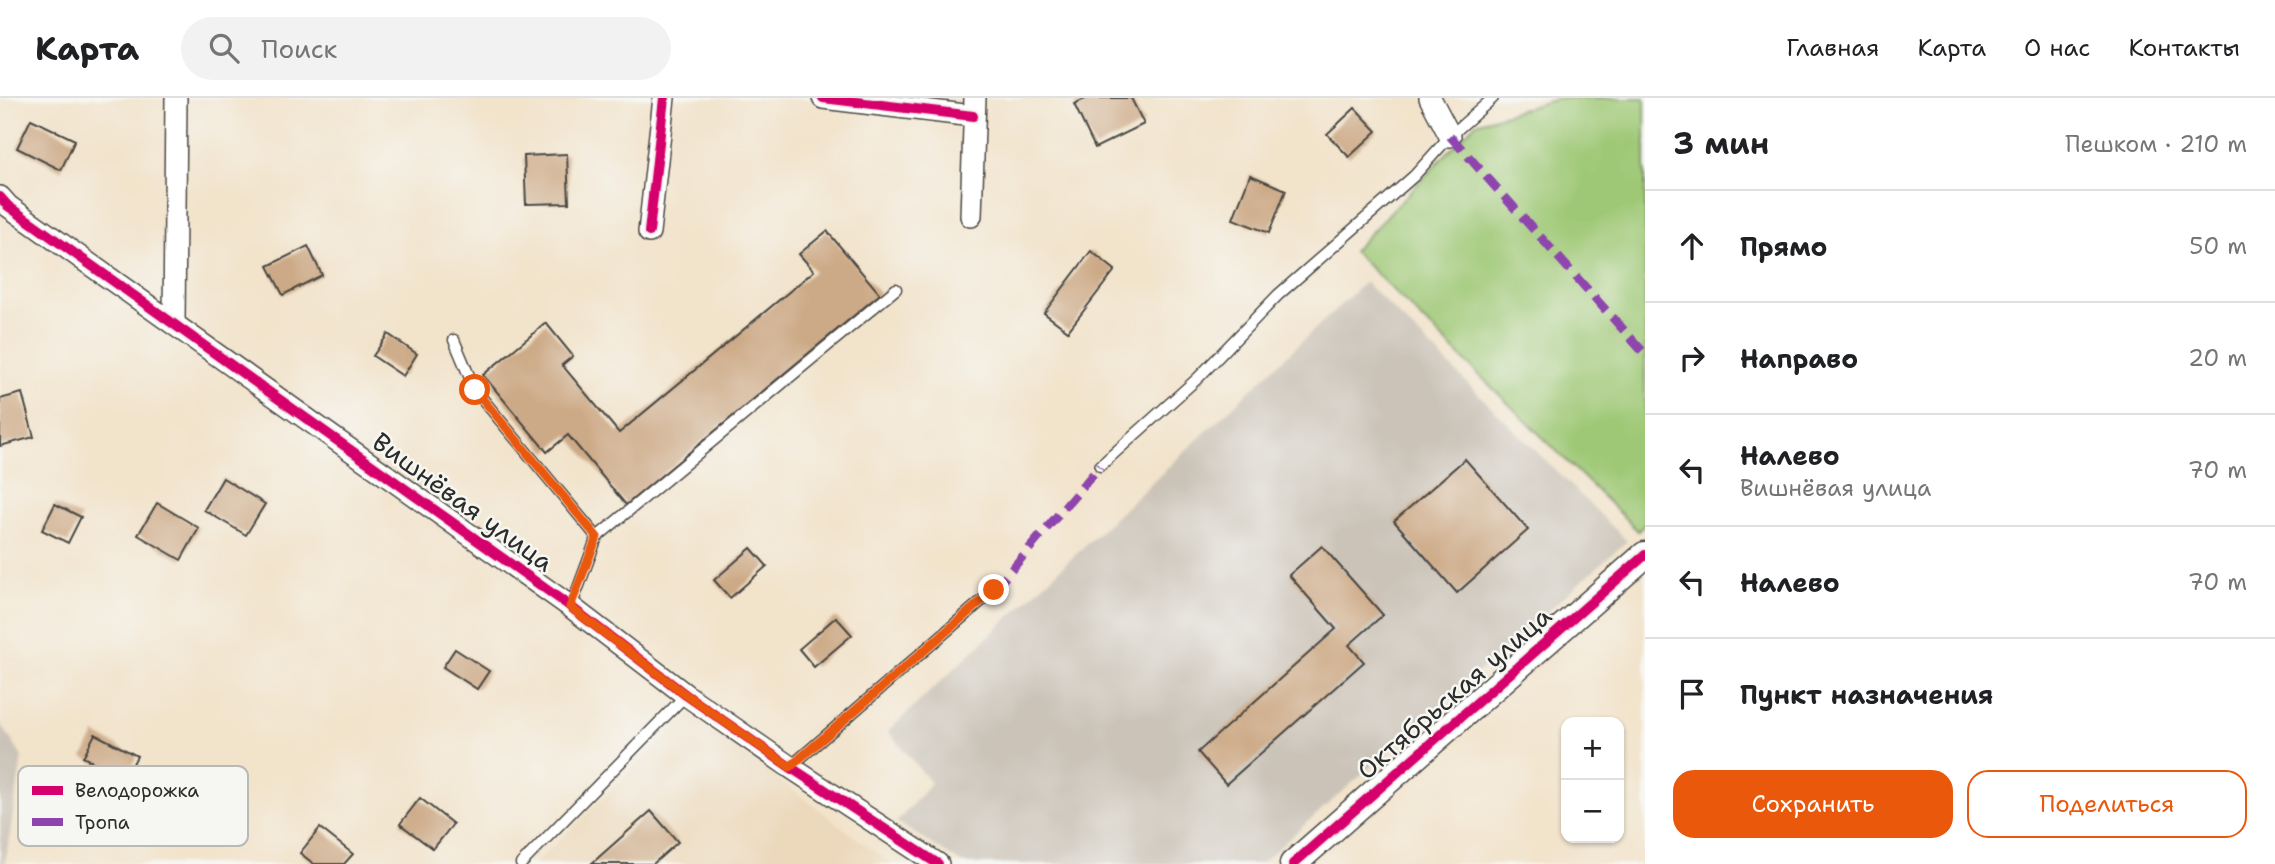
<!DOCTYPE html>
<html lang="ru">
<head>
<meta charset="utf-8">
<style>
	:root { --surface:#fff; --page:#f2f2f2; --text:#202124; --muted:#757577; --line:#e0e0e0; --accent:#ea580c }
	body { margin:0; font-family:"Shantell Sans",sans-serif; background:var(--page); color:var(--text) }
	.controls { position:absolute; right:21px; bottom:21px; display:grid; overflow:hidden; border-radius:14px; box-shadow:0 2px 5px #0004 }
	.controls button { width:63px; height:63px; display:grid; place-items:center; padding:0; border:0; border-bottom:2px solid var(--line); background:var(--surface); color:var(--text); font:35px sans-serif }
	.stop { position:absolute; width:21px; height:21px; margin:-16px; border:5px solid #ea580c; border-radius:50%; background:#fff }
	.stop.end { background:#ea580c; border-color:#fff; box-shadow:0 2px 7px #0008 }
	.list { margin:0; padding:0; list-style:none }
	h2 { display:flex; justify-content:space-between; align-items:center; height:91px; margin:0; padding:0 28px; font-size:30px }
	h2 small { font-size:23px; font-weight:400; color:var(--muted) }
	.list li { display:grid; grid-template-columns:46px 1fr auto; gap:21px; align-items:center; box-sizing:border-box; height:112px; padding:0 28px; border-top:2px solid var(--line) }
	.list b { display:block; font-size:26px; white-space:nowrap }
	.list p { margin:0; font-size:23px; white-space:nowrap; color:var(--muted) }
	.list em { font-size:23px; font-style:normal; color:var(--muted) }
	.actions { display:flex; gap:14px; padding:21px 28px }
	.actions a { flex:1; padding:16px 0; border:2px solid var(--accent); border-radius:21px; text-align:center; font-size:24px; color:var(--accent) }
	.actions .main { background:var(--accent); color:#fff }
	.icon { flex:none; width:38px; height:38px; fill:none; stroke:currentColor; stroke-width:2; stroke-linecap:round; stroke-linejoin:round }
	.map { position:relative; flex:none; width:1645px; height:766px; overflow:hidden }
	header { display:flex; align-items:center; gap:42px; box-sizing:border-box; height:98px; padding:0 35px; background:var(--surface); border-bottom:2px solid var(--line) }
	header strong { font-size:33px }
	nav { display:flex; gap:38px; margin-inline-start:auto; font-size:24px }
	.search { width:490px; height:63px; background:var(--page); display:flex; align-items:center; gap:18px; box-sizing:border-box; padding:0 24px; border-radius:38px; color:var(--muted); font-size:26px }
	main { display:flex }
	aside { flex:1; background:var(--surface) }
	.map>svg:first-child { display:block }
	.built { fill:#ecd8ba }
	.industrial { fill:#cbc3b8 }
	.green { fill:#9ec874; stroke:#647a50; stroke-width:2 }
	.building { fill:#cdaa87 }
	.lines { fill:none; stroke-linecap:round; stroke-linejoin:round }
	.service-casing { stroke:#494743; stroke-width:13 }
	.minor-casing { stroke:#494743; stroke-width:24 }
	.tertiary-casing { stroke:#494743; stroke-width:29 }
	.service { stroke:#fff; stroke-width:10 }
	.minor { stroke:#fff; stroke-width:21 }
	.tertiary { stroke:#fff; stroke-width:26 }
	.quiet { stroke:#8e44ad; stroke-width:9; stroke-dasharray:18 9; stroke-linecap:butt }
	.cycleway-casing { stroke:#f6f6f2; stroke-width:15 }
	.cycleway { stroke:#d6006c; stroke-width:10 }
	.route { stroke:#ea580c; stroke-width:9 }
	.labels { text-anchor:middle; stroke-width:5; stroke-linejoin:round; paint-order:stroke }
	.street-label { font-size:26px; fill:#2b2b2b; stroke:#f6f6f2 }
	.key { fill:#f6f6f2; stroke:#b9b9b6; stroke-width:2 }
	.key-label { font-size:19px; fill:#2b2b2b }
</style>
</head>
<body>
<header>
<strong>Карта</strong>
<div class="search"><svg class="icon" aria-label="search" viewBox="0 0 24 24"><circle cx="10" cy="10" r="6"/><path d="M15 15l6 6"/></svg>Поиск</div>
<nav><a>Главная</a><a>Карта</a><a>О нас</a><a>Контакты</a></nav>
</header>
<main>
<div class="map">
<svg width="1645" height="766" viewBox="0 0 1645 766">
	<rect width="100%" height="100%" fill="#f6f6f2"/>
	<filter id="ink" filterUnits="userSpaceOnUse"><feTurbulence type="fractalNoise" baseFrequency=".0143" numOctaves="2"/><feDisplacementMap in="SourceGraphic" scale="14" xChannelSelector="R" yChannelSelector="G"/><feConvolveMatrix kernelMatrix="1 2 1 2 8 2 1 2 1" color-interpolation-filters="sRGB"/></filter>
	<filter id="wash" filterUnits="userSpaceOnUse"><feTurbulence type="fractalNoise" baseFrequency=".00686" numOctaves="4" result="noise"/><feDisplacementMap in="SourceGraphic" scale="28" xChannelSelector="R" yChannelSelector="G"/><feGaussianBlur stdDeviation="1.57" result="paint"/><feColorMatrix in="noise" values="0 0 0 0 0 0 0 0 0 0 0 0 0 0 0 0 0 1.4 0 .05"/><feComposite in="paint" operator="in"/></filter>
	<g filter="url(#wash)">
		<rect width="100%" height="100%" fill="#f2e3cb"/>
		<!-- built -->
		<path class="built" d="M691 615 891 766H535Z"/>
		<!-- industrial -->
		<g class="industrial">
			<path d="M1365 184 1627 443 1260 766H963L897 724 931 685 888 633Z"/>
			<path d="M0 624 22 659 5 766H0Z"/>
		</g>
		<!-- green -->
		<path class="green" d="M1560 0H1645V426L1638 433 1353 153 1476 25Z"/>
		<g id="blocks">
			<!-- building -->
			<g class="building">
				<path d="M1087 0H1131L1144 26 1095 50 1074 6Z"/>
				<path d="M1355 10 1377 33 1349 59 1327 36Z"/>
				<path d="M31 21 75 42 61 72 17 50Z"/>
				<path d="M567 56 569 105 526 106 524 58Z"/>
				<path d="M1250 77 1286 92 1269 135 1233 121Z"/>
				<path d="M827 133 880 196 626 407 568 337 547 354 483 277 546 225 573 258 562 267 619 335 814 173 799 156Z"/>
				<path d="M308 148 322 177 283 197 268 168Z"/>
				<path d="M1091 153 1115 172 1068 233 1044 215Z"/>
				<path d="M388 236 417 256 403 278 373 258Z"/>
				<path d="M22 295 34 339 0 348V301Z"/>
				<path d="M1465 361 1528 432 1457 495 1394 423Z"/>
				<path d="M223 380 265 406 246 437 204 412Z"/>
				<path d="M157 405 199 430 181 462 138 437Z"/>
				<path d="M55 406 81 419 68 445 42 432Z"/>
				<path d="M1322 448 1383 517 1349 547 1364 564 1226 686 1198 654 1336 531 1289 477Z"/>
				<path d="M751 450 767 468 730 500 714 482Z"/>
				<path d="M836 519 852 537 814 569 799 551Z"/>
				<path d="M455 551 489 573 477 591 443 569Z"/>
				<path d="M95 636 137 658 125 681 83 659Z"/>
				<path d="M420 700 453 726 433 751 400 726Z"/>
				<path d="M651 713 678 744 653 766H591Z"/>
				<path d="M320 730 353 756 344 766H314L300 755Z"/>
			</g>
		</g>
	</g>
	<g filter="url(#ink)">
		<use href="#blocks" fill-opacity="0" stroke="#494743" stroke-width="2"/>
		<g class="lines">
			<!-- service casing -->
			<g class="service-casing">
				<g id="service">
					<path d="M454 242 475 292 597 439 896 191"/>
					<path d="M1100 368 1198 280 1278 197 1414 78 1450 38 1493 0"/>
					<path d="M571 509 597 439"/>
					<path d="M790 669 994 492"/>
					<path d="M521 766 686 597"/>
				</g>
			</g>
			<!-- minor casing -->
			<g class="minor-casing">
				<g id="minor">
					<path d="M823 0 973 18"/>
					<path d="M1430 0 1450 38"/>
					<path d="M0 99 8 108 571 509 686 597 790 669 938 766"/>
					<path d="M971 118 975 0"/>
					<path d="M649 134 664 0"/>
					<path d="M174 225 176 0"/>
				</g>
			</g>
			<!-- tertiary casing -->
			<g class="tertiary-casing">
				<path id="tertiary" d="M1293 766 1645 457"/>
			</g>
			<!-- service -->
			<use href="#service" class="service"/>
			<!-- minor -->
			<use href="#minor" class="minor"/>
			<!-- tertiary -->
			<use href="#tertiary" class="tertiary"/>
			<!-- quiet -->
			<g class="quiet">
				<path d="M1450 38 1645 256"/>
				<path d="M994 492 1100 368"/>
			</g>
			<!-- cycleway casing -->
			<g class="cycleway-casing">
				<g id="cycleway">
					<path d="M823 0 973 18"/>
					<path d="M0 99 8 108 571 509 686 597 790 669 938 766"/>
					<path d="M649 134 664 0"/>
					<path d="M1293 766 1645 457"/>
				</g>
			</g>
			<!-- cycleway -->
			<use href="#cycleway" class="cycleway"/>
		</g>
	</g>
	<g class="lines" filter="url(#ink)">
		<!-- route -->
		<path class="route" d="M475 292 597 439 570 509 686 597 790 669 994 492"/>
	</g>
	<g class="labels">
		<!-- street labels -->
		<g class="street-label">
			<text transform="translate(463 404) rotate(36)" y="9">Вишнёвая улица</text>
			<text transform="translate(1454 595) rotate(-41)" y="9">Октябрьская улица</text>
		</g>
	</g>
	<!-- legend -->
	<rect x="18" y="668" width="230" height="80" rx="10" class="key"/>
	<rect x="32" y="688" width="31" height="9" fill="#d6006c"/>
	<rect x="32" y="720" width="31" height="8" fill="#8e44ad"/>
	<g class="key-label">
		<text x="75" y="699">Велодорожка</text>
		<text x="75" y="731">Тропа</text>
	</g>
</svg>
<div class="controls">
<button>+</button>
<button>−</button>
</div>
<div class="stop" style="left:475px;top:292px"></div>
<div class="stop end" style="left:994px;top:492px"></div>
</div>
<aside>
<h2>3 мин<small>Пешком · 210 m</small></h2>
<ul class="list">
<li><svg class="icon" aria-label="ahead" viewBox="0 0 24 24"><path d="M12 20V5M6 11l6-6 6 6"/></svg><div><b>Прямо</b></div><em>50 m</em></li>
<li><svg class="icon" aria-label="right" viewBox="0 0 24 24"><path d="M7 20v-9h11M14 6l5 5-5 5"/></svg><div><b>Направо</b></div><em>20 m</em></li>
<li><svg class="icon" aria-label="left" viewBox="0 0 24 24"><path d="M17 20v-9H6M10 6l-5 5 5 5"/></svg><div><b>Налево</b><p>Вишнёвая улица</p></div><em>70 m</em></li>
<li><svg class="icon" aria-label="left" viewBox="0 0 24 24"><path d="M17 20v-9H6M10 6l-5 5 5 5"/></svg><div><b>Налево</b></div><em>70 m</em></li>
<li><svg class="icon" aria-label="arrive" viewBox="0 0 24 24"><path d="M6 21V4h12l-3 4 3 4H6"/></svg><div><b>Пункт назначения</b></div></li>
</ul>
<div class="actions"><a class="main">Сохранить</a><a>Поделиться</a></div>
</aside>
</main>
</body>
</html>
